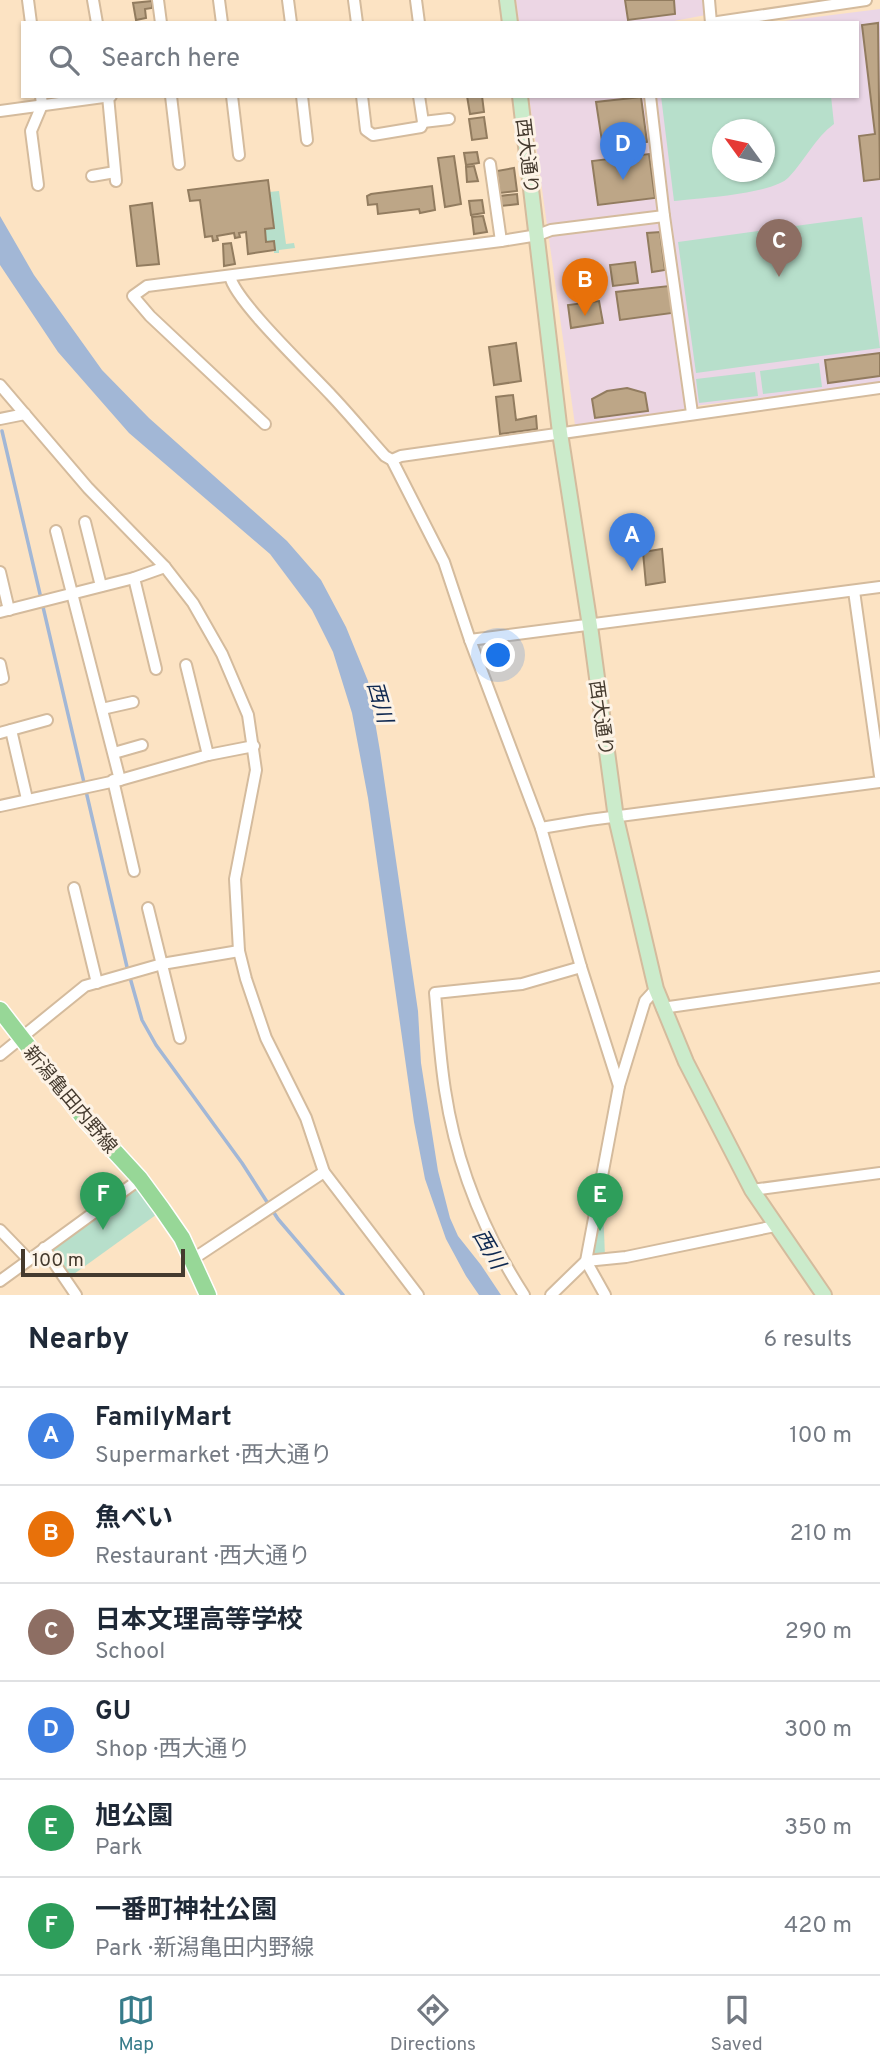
<!DOCTYPE html>
<html lang="en">
<head>
<meta charset="utf-8">
<style>
	:root { --surface:#fff; --page:#f2f2f3; --text:#1f2937; --muted:#747a83; --line:#e0e1e3; --accent:#377c8a }
	body { margin:0; font-family:Overpass,"Noto Sans JP",sans-serif; background:var(--page); color:var(--text) }
	.compass { position:absolute; left:712px; top:119px; width:63px; height:63px; border-radius:50%; background:var(--surface); box-shadow:0 2px 5px #0004; rotate:303deg }
	.scale { position:absolute; left:21px; bottom:18px; width:164px; box-sizing:border-box; padding-left:7px; border:4px solid #443a2e; border-top:0; font-size:19px; line-height:24px; white-space:nowrap; color:#443a2e; -webkit-text-stroke:5px #fdf3e6; paint-order:stroke }
	.you { position:absolute; left:499px; top:656px; width:24px; height:24px; margin:-18px; border:5px solid #fff; border-radius:50%; background:#1a73e8; box-shadow:0 0 0 10px #1a73e833 }
	.badge { display:grid; place-items:center; width:46px; height:46px; border-radius:50%; background:var(--accent); color:#fff; font-size:23px; font-weight:700 }
	.pin { position:absolute; translate:-50% -58px; filter:drop-shadow(0 2px 4px #0008) }
	.pin::after { content:''; position:absolute; top:37px; width:24px; height:21px; background:inherit; clip-path:polygon(0 0,100% 0,50% 100%) }
	.list { margin:0; padding:0; list-style:none }
	h2 { display:flex; justify-content:space-between; align-items:center; height:91px; margin:0; padding:0 28px; font-size:30px }
	h2 small { font-size:23px; font-weight:400; color:var(--muted) }
	.list li { display:grid; grid-template-columns:46px 1fr auto; gap:21px; align-items:center; box-sizing:border-box; height:98px; padding:0 28px; border-top:2px solid var(--line) }
	.list b { display:block; font-size:26px; white-space:nowrap }
	.list p { margin:0; font-size:23px; white-space:nowrap; color:var(--muted) }
	.list em { font-size:23px; font-style:normal; color:var(--muted) }
	.icon { flex:none; width:38px; height:38px; fill:none; stroke:currentColor; stroke-width:2; stroke-linecap:round; stroke-linejoin:round }
	.map { position:relative; flex:none; width:880px; height:1295px; overflow:hidden }
	.search { position:absolute; background:var(--surface); box-shadow:0 2px 5px #0004; left:21px; right:21px; top:21px; height:77px; display:flex; align-items:center; gap:18px; box-sizing:border-box; padding:0 24px; border-radius:0px; color:var(--muted); font-size:26px }
	.sheet { height:679px; background:var(--surface) }
	nav { display:flex; justify-content:space-around; align-items:center; box-sizing:border-box; height:98px; border-top:2px solid var(--line); background:var(--surface); font-size:19px; color:var(--muted) }
	nav a { display:grid; justify-items:center; gap:4px }
	nav .on { color:var(--accent) }
	.map>svg:first-child { display:block }
	.commercial { fill:#ecd6e4 }
	.education { fill:#ead6e6; fill-rule:evenodd }
	.green { fill:#b7dfcb; fill-rule:evenodd }
	.water { fill:#a2b7d6 }
	.lines { fill:none; stroke-linecap:round; stroke-linejoin:round }
	.stream { stroke:#a2b7d6; stroke-width:3.5 }
	.building { fill:#bda687; stroke:#927c5f; stroke-width:2 }
	.street-casing { stroke:#d4bb9d; stroke-width:14 }
	.secondary-casing { stroke:#d4bb9d; stroke-width:18 }
	.primary-casing { stroke:#fff; stroke-width:19 }
	.street { stroke:#fff; stroke-width:10 }
	.secondary { stroke:#cbebcb; stroke-width:14 }
	.primary { stroke:#97d797; stroke-width:16 }
	.labels { text-anchor:middle; stroke-width:6; stroke-linejoin:round; paint-order:stroke }
	.street-label { font-size:19px; fill:#443a2e; stroke:#fdf3e6 }
	.water-label { font-size:21px; font-style:italic; fill:#0f2951; stroke:#fdf3e6 }
</style>
</head>
<body>
<div class="map">
<svg width="880" height="1295" viewBox="0 0 880 1295">
	<rect width="100%" height="100%" fill="#fce3c3"/>
	<!-- commercial -->
	<g class="commercial">
		<path d="M516 0H706V15L663 23H519Z"/>
		<path d="M529 96H650L689 410 575 425Z"/>
	</g>
	<!-- education -->
	<path class="education" d="M880 9V383L695 406 655 96H857V23H768ZM722 130H764V172H722Z"/>
	<!-- green -->
	<g class="green">
		<path d="M661 96H831L834 124C815 138 805 160 789 177 774 194 699 198 674 201ZM722 130H764V172H722Z"/>
		<path d="M279 191 286 244 294 243 295 248 279 250V253H274V241L266 242 265 229 274 228 269 192Z"/>
		<path d="M862 217 880 348 696 373 678 242Z"/>
		<path d="M819 363 822 387 763 394 760 371Z"/>
		<path d="M755 372 758 396 699 403 696 379Z"/>
		<path d="M139 1181 160 1212 67 1279 46 1248Z"/>
		<path d="M603 1205 605 1257 589 1259Z"/>
	</g>
	<!-- water -->
	<path class="water" d="M0 216 34 275 102 370 149 418 287 541 321 580 346 627 368 681 380 751 418 1011 421 1063 438 1171 450 1218 458 1236 481 1265 501 1295H479L466 1276 446 1239 425 1179 414 1122 368 798 352 713 333 652 312 610 270 554 129 433 58 352 0 265Z"/>
	<g class="lines">
		<!-- stream -->
		<path class="stream" d="M2 431 127 967 142 1020 156 1045 242 1163 278 1219 343 1295"/>
	</g>
	<!-- building -->
	<g class="building">
		<path d="M625 0H674L675 14 628 20Z"/>
		<path d="M152 1V8L145 9 146 18 136 20 133 3Z"/>
		<path d="M878 23 880 179 864 181 859 136 875 134 862 25Z"/>
		<path d="M467 96H482L484 112 470 114Z"/>
		<path d="M641 97 647 142 603 148 596 102Z"/>
		<path d="M484 117 487 138 472 140 469 119Z"/>
		<path d="M477 152 479 163 466 165 464 153Z"/>
		<path d="M649 154 655 198 598 205 592 161Z"/>
		<path d="M454 156 461 204 445 207 438 158Z"/>
		<path d="M474 166 478 181 467 182 466 167Z"/>
		<path d="M514 168 517 191 500 193 497 171Z"/>
		<path d="M268 180 274 228 265 229 266 242 274 241 275 250 248 254 246 232 239 233 240 237 235 238 234 233 217 236 218 240 213 241 212 236 205 237 200 200 190 201 188 190Z"/>
		<path d="M432 186 435 210 420 213 419 209 378 214 377 204 368 205 367 196 371 194Z"/>
		<path d="M517 194 518 204 501 206 500 196Z"/>
		<path d="M482 200 484 213 471 215 469 201Z"/>
		<path d="M152 203 159 264 137 266 130 206Z"/>
		<path d="M483 216 487 232 474 234 472 217Z"/>
		<path d="M660 232 665 270 652 272 647 233Z"/>
		<path d="M231 243 235 264 224 266 223 244Z"/>
		<path d="M635 262 638 283 613 286 610 265Z"/>
		<path d="M669 286 672 313 620 320 616 292Z"/>
		<path d="M599 301 603 323 571 328 568 305Z"/>
		<path d="M516 343 521 381 494 385 489 347Z"/>
		<path d="M880 353V376L828 383 825 360Z"/>
		<path d="M627 388 645 393 648 411 595 418 592 399 607 391Z"/>
		<path d="M513 395 516 420 536 416 537 429 500 434 496 397Z"/>
		<path d="M662 549 665 582 646 585 643 552Z"/>
	</g>
	<g class="lines">
		<!-- street casing -->
		<g class="street-casing">
			<g id="street">
				<path d="M28 0 31 23"/>
				<path d="M93 0 97 23"/>
				<path d="M158 0 161 23"/>
				<path d="M219 0 222 23"/>
				<path d="M288 0 291 23"/>
				<path d="M354 0 357 23"/>
				<path d="M416 0 419 23"/>
				<path d="M709 0 711 23"/>
				<path d="M711 23 866 0"/>
				<path d="M108 96 116 181"/>
				<path d="M171 96 179 164"/>
				<path d="M232 96 239 155"/>
				<path d="M302 96 307 140"/>
				<path d="M362 96 366 130 373 135 421 127 423 122 419 96"/>
				<path d="M650 96 664 216 692 413"/>
				<path d="M0 111 111 96"/>
				<path d="M423 122 449 119"/>
				<path d="M490 164 501 241"/>
				<path d="M92 176 115 172"/>
				<path d="M38 185 31 131 42 105 41 96"/>
				<path d="M230 276C234 300 311 373 331 395 350 415 367 436 385 456L392 460 444 562 470 640 541 828 581 967 619 1086"/>
				<path d="M0 385 88 488 165 567 193 603 222 654 248 715 256 770 235 879 239 951 246 979 266 1038 306 1118 324 1172 418 1295"/>
				<path d="M0 419 25 414"/>
				<path d="M265 424 150 316 133 296 147 286 501 241 538 235 551 230 664 216"/>
				<path d="M392 460 401 456 880 388"/>
				<path d="M85 522 101 586"/>
				<path d="M56 531 120 780"/>
				<path d="M0 572 9 610"/>
				<path d="M134 578 156 669"/>
				<path d="M854 591 880 776"/>
				<path d="M0 612 134 578 165 567"/>
				<path d="M470 640 880 587"/>
				<path d="M0 664 3 678 0 679"/>
				<path d="M186 665 208 755"/>
				<path d="M102 709 133 702"/>
				<path d="M11 730 27 799"/>
				<path d="M0 733 47 720"/>
				<path d="M114 753 142 745"/>
				<path d="M113 780 134 871"/>
				<path d="M0 806 120 780 208 755 254 746"/>
				<path d="M541 828 589 820 880 782"/>
				<path d="M74 888 97 983"/>
				<path d="M148 908 180 1038"/>
				<path d="M662 1008 880 977"/>
				<path d="M0 1055 85 986 162 964 239 951"/>
				<path d="M752 1190 880 1173"/>
				<path d="M0 1230 28 1259"/>
				<path d="M44 1248 76 1295"/>
				<path d="M193 1259 324 1172"/>
				<path d="M586 1261 626 1257 775 1226"/>
				<path d="M586 1261 605 1295"/>
				<path d="M0 1281 140 1179"/>
				<path d="M524 1295C484 1233 456 1163 445 1090 440 1058 438 1025 435 993L522 984 581 967"/>
				<path d="M551 1295 586 1261 619 1086 645 1001 656 989"/>
			</g>
		</g>
		<!-- secondary casing -->
		<g class="secondary-casing">
			<g id="secondary">
				<path d="M507 0 510 23"/>
				<path d="M520 96 560 433 590 626 616 818 656 989 686 1062 752 1190 824 1295"/>
			</g>
		</g>
		<!-- primary casing -->
		<g class="primary-casing">
			<path id="primary" d="M0 1010 83 1117 140 1179 162 1209 182 1238 208 1295"/>
		</g>
		<!-- street -->
		<use href="#street" class="street"/>
		<!-- secondary -->
		<use href="#secondary" class="secondary"/>
		<!-- primary -->
		<use href="#primary" class="primary"/>
	</g>
	<g class="labels">
		<!-- street labels -->
		<g class="street-label">
			<text transform="translate(528 156) rotate(83)" y="7">西大通り</text>
			<text transform="translate(602 718) rotate(82)" y="7">西大通り</text>
			<text transform="translate(71 1099) rotate(50)" y="7">新潟亀田内野線</text>
		</g>
		<!-- water labels -->
		<g class="water-label">
			<text transform="translate(380 702) rotate(74)" y="7">西川</text>
			<text transform="translate(489 1249) rotate(60)" y="7">西川</text>
		</g>
	</g>
</svg>
<svg class="compass" viewBox="-18 -18 36 36"><path d="M0-13l5 13h-10z" fill="#e53935"/><path d="M0 13l5-13h-10z" fill="#747a83"/></svg>
<div class="scale">100 m</div>
<div class="you"></div>
<div class="pin badge" style="left:632px;top:571px;background:#3f7fe0">A</div>
<div class="pin badge" style="left:585px;top:316px;background:#e8710a">B</div>
<div class="pin badge" style="left:779px;top:277px;background:#8d6e63">C</div>
<div class="pin badge" style="left:623px;top:180px;background:#3f7fe0">D</div>
<div class="pin badge" style="left:600px;top:1231px;background:#2e9e5b">E</div>
<div class="pin badge" style="left:103px;top:1230px;background:#2e9e5b">F</div>
<div class="search"><svg class="icon" aria-label="search" viewBox="0 0 24 24"><circle cx="10" cy="10" r="6"/><path d="M15 15l6 6"/></svg>Search here</div>
</div>
<section class="sheet">
<h2>Nearby<small>6 results</small></h2>
<ul class="list">
<li><span class="badge" style="background:#3f7fe0">A</span><div><b>FamilyMart</b><p>Supermarket · 西大通り</p></div><em>100 m</em></li>
<li><span class="badge" style="background:#e8710a">B</span><div><b>魚べい</b><p>Restaurant · 西大通り</p></div><em>210 m</em></li>
<li><span class="badge" style="background:#8d6e63">C</span><div><b>日本文理高等学校</b><p>School</p></div><em>290 m</em></li>
<li><span class="badge" style="background:#3f7fe0">D</span><div><b>GU</b><p>Shop · 西大通り</p></div><em>300 m</em></li>
<li><span class="badge" style="background:#2e9e5b">E</span><div><b>旭公園</b><p>Park</p></div><em>350 m</em></li>
<li><span class="badge" style="background:#2e9e5b">F</span><div><b>一番町神社公園</b><p>Park · 新潟亀田内野線</p></div><em>420 m</em></li>
</ul>
</section>
<nav>
<a class="on"><svg class="icon" aria-label="map" viewBox="0 0 24 24"><path d="M3 6l6-2 6 2 6-2v14l-6 2-6-2-6 2zM9 4v14M15 6v14"/></svg>Map</a>
<a><svg class="icon" aria-label="directions" viewBox="0 0 24 24"><path d="M12 3l9 9-9 9-9-9zM9 14v-3h6M13 9l2 2-2 2"/></svg>Directions</a>
<a><svg class="icon" aria-label="saved" viewBox="0 0 24 24"><path d="M7 4h10v16l-5-4-5 4z"/></svg>Saved</a>
</nav>
</body>
</html>
